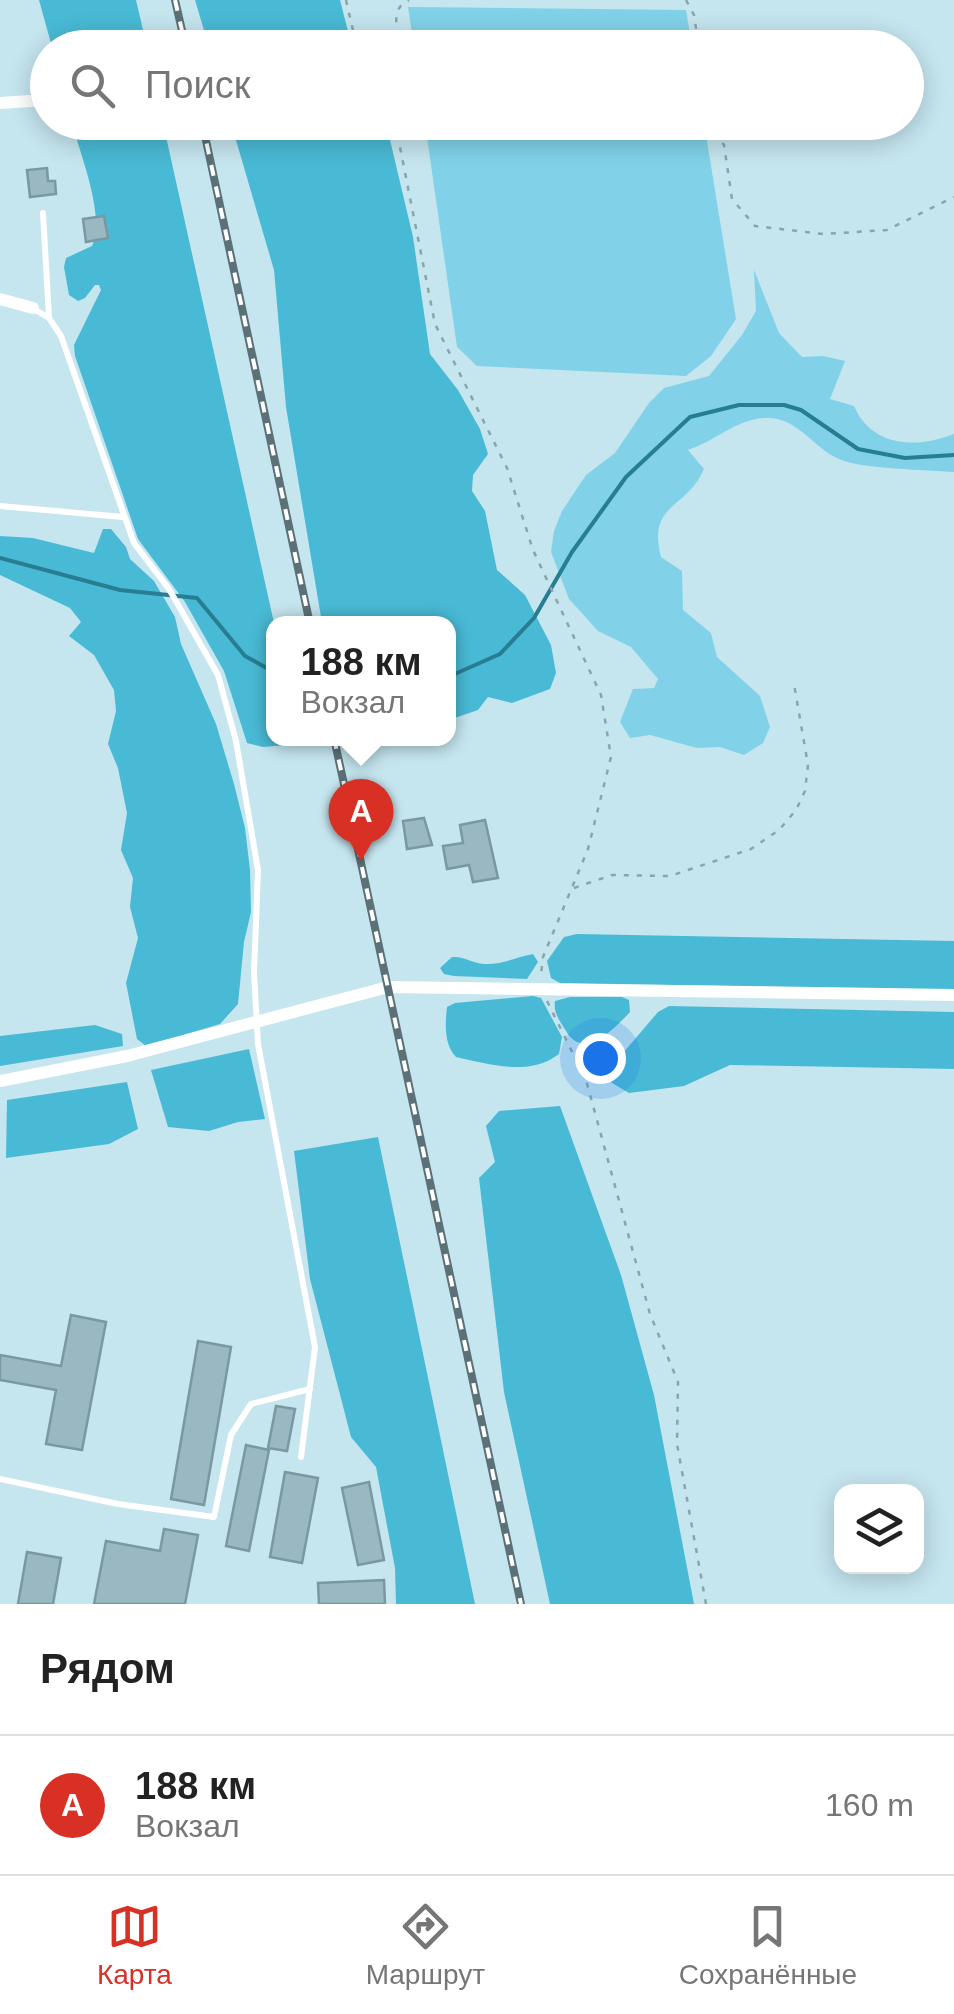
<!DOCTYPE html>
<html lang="ru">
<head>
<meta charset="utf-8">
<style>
	:root { --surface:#fff; --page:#f2f2f2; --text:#222; --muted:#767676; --line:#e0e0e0; --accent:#d93025 }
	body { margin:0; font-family:Arial,sans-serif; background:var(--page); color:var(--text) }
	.controls { position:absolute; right:30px; bottom:30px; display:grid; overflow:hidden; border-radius:20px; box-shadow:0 5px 25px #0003 }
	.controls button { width:90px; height:90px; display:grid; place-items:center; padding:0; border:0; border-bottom:2px solid var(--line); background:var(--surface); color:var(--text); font:50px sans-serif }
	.you { position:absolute; left:600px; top:1058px; width:35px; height:35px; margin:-25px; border:8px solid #fff; border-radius:50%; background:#1a73e8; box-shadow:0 0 0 15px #1a73e833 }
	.badge { display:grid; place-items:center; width:65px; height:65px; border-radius:50%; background:var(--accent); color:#fff; font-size:32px; font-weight:700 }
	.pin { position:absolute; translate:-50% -82px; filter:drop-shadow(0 2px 5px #0008) }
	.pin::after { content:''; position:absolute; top:52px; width:35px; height:30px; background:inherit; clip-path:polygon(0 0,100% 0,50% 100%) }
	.popup { position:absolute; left:266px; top:616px; width:190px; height:130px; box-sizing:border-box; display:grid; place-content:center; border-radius:20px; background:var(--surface); filter:drop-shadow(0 2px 8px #0005); font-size:32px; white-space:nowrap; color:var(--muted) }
	.popup b { font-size:38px; color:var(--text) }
	.popup::after { content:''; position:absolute; left:50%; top:100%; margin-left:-20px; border:20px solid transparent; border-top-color:var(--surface) }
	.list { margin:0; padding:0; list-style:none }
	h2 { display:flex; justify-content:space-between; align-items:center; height:130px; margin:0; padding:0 40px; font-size:42px }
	h2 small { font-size:32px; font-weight:400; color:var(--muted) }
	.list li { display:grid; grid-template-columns:65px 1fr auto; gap:30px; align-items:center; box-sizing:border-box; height:140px; padding:0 40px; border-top:2px solid var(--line) }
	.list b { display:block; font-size:38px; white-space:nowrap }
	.list p { margin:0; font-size:32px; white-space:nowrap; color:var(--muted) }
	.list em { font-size:32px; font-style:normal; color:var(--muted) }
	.icon { flex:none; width:55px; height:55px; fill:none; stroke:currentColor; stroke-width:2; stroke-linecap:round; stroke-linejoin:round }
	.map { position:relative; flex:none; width:954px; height:1604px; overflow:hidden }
	.search { position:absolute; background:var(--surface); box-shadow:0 5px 25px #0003; left:30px; right:30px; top:30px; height:110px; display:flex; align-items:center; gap:25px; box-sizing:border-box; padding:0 35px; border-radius:55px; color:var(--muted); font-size:38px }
	.sheet { height:270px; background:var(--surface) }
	nav { display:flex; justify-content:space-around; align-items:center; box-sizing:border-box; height:140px; border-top:2px solid var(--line); background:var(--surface); font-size:28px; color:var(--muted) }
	nav a { display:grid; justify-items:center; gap:5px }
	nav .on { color:var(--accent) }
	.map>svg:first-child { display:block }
	.green { fill:#81d2e8 }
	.forest { fill:#49bad5 }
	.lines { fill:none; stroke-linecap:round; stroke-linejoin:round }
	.stream { stroke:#277d91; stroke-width:4 }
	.building { fill:#99b8c1; stroke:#7a98a1; stroke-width:2.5 }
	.path { stroke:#8ba4ac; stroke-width:2.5; stroke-dasharray:5 8; stroke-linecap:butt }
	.service { stroke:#fff; stroke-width:6 }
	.minor { stroke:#fff; stroke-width:12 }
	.rail-casing { stroke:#5c7177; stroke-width:8 }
	.rail { stroke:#fff; stroke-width:4; stroke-dasharray:11; stroke-linecap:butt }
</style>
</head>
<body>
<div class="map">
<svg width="954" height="1604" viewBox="0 0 954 1604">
	<rect width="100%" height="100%" fill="#c5e5ef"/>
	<!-- green -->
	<g class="green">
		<path d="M408 7 686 10 692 47H414Z"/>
		<path d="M425 123H704L736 319 711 356 686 376 477 366 457 347Z"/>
		<path d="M754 270 779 333 802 357 823 356 845 361 830 399 854 406C872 447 916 449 954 434V472C928 470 860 469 839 459 813 448 798 417 766 418 736 419 716 441 688 450L704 469C686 510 647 503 661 557L682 571 683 610 711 633 717 657 760 696 770 727 763 743 744 755 720 747 697 748 650 735 630 738 620 722 633 689 654 688 658 679 631 647 598 631 569 599 551 552 554 531 562 511 586 475 615 453 649 403 664 388 709 376 742 335 756 311Z"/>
	</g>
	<!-- forest -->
	<g class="forest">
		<path d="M39 0H136L147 47H52Z"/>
		<path d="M195 0H340L352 47H209Z"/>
		<path d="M72 123H163L274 623V738L291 739 286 745 263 747 247 743 224 671 185 602 138 539 75 356 74 345 101 290 99 285H95L85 298 78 301 69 295 64 267 66 258 92 246C106 217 80 154 72 123Z"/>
		<path d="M231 123H386L413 237 430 354 458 390 480 429 488 454 473 475 472 491 485 511 497 570 525 595 551 645 556 673 550 689 512 703 488 697 478 710 449 720 448 624 322 623 286 407 274 270Z"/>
		<path d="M103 529H111L126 547 130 559 154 581 175 617 181 644 216 724 234 784 245 828 250 870 251 912 244 942 238 1004 220 1024 146 1046 137 1039 126 983 138 938 130 907 133 878 121 850 127 813 118 768 108 744 116 711 114 690 94 655 69 636 81 622 70 608 0 575V536L33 538 94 553Z"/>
		<path d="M577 934 954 941V990L560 983 551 978 547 961 564 937Z"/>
		<path d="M533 954 538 962 527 979 454 976 444 974 440 968 452 957C464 956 472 963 484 964 502 965 516 957 533 954Z"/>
		<path d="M533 996 541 998 562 1037 559 1054C529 1077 489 1064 456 1057 444 1045 445 1024 447 1007L455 1003Z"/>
		<path d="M570 997H622L629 1000 630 1012C613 1030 584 1061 566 1031 560 1021 553 1013 555 1001Z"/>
		<path d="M669 1006 954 1012V1069L730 1065 684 1086 629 1093 612 1083 606 1073 658 1012Z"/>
		<path d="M95 1025 122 1034 123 1046 0 1066V1036Z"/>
		<path d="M249 1049 265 1119 238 1122 209 1131 168 1127 151 1070Z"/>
		<path d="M127 1082 138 1129 109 1144 6 1158 7 1100Z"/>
		<path d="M560 1106 621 1275 654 1395 694 1604H550L504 1392 479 1178 495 1162 486 1126 499 1111Z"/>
		<path d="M378 1137 475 1604H396L395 1568 376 1467 351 1437 310 1279 294 1151Z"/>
	</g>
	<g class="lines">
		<!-- stream -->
		<g class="stream">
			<path d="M0 558 120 590 197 598 245 656 274 672"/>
			<path d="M448 677 500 654 534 618 572 552 626 477 690 417 739 405H784L801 410 858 449 905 458 954 455"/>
		</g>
	</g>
	<!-- building -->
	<g class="building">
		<path d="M47 168 48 181H55L56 194 30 197 27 170Z"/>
		<path d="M104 216 108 238 86 242 83 219Z"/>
		<path d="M424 818 432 845 407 849 403 821Z"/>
		<path d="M485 820 498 878 473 882 469 865 447 869 443 846 463 843 460 825Z"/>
		<path d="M71 1315 106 1322 82 1450 46 1444 56 1390 0 1380V1355L61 1366Z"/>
		<path d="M198 1341 231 1347 204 1505 171 1499Z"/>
		<path d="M276 1406 295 1409 287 1451 268 1448Z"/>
		<path d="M246 1445 269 1450 249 1551 226 1546Z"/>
		<path d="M285 1472 318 1478 302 1563 270 1557Z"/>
		<path d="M369 1482 384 1560 358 1565 342 1488Z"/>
		<path d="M164 1529 198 1535 185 1604H94L106 1541 160 1551Z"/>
		<path d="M27 1552 61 1558 53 1604H18Z"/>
		<path d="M384 1580 385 1604H319L318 1583Z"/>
	</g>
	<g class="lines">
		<!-- path -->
		<g class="path">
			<path d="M346 0 357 48"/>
			<path d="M686 0 694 15 699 48"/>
			<path d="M244 48 266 41 355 38"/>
			<path d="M400 48C397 30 390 8 409 0"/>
			<path d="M395 122 435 324 507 468 533 550 601 695 611 757 588 849 543 957 541 975"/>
			<path d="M707 122 724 145 732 199 755 226 823 234 887 230 954 197"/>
			<path d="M714 122 716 133"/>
			<path d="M574 888 612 875 670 876 751 849 779 830 796 810 805 791 808 765 794 684"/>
			<path d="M547 1001 586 1080 650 1314 678 1382 677 1444 706 1604"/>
		</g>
		<!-- service -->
		<g class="service">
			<path d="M43 213 49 317"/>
			<path d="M34 309 49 318 61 336 134 543 169 589 218 675 236 741 258 870 254 973 258 1044 315 1347 301 1457"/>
			<path d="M0 506 123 517"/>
			<path d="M0 1479 118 1504 214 1517 231 1435 251 1404 310 1389"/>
		</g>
		<!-- minor -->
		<g class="minor">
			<path d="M0 103 44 100"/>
			<path d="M0 299 33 308"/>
			<path d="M0 1081 127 1056 388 987 954 995"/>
		</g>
		<!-- rail casing -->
		<g class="rail-casing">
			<g id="rail">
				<path d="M175 0 186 48"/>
				<path d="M202 122 310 624"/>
				<path d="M334 738 521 1604"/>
			</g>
		</g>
		<!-- rail -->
		<use href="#rail" class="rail"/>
	</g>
</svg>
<div class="controls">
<button><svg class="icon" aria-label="layers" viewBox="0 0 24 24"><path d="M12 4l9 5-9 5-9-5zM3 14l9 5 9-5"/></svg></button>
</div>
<div class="you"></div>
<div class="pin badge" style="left:361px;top:861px">A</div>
<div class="popup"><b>188 км</b>Вокзал</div>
<div class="search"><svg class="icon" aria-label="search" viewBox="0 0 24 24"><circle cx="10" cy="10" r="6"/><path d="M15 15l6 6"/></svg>Поиск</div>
</div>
<section class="sheet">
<h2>Рядом<small></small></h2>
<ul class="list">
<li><span class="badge">A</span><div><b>188 км</b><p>Вокзал</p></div><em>160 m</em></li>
</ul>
</section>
<nav>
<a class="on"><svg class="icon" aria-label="map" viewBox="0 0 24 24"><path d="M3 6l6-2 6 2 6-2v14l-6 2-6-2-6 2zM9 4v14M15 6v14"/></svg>Карта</a>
<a><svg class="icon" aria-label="directions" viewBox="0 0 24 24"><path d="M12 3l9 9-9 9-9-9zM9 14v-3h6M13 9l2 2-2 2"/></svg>Маршрут</a>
<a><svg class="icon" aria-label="saved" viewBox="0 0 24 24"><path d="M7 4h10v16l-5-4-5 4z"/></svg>Сохранённые</a>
</nav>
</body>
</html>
